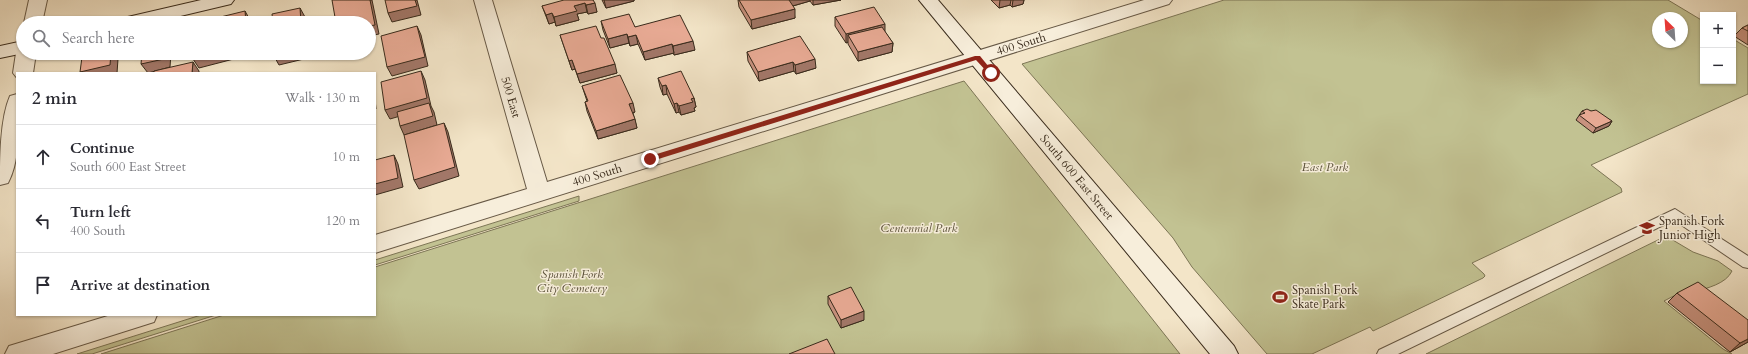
<!DOCTYPE html>
<html lang="en">
<head>
<meta charset="utf-8">
<style>
	:root { --surface:#fff; --page:#f7f7f7; --text:#2b2b33; --muted:#7c7c81; --line:#e1e1e2 }
	body { margin:0; font-family:Cardo,serif; background:var(--page); color:var(--text) }
	.controls { position:absolute; right:12px; top:12px; display:grid; overflow:hidden; border-radius:0px; box-shadow:0 1px 3px #0004 }
	.controls button { width:36px; height:36px; display:grid; place-items:center; padding:0; border:0; border-bottom:1px solid var(--line); background:var(--surface); color:var(--text); font:20px sans-serif }
	.compass { position:absolute; left:1652px; top:12px; width:36px; height:36px; border-radius:50%; background:var(--surface); box-shadow:0 1px 3px #0004; rotate:335deg }
	.stop { position:absolute; width:12px; height:12px; margin:-9px; border:3px solid #8f2418; border-radius:50%; background:#fff }
	.stop.end { background:#8f2418; border-color:#fff; box-shadow:0 1px 4px #0008 }
	.list { margin:0; padding:0; list-style:none }
	h2 { display:flex; justify-content:space-between; align-items:center; height:52px; margin:0; padding:0 16px; font-size:17px }
	h2 small { font-size:13px; font-weight:400; color:var(--muted) }
	.list li { display:grid; grid-template-columns:26px 1fr auto; gap:12px; align-items:center; box-sizing:border-box; height:64px; padding:0 16px; border-top:1px solid var(--line) }
	.list b { display:block; font-size:15px; white-space:nowrap }
	.list p { margin:0; font-size:13px; white-space:nowrap; color:var(--muted) }
	.list em { font-size:13px; font-style:normal; color:var(--muted) }
	.icon { flex:none; width:22px; height:22px; fill:none; stroke:currentColor; stroke-width:2; stroke-linecap:round; stroke-linejoin:round }
	.map { position:relative; flex:none; width:1748px; height:354px; overflow:hidden }
	.search { position:absolute; background:var(--surface); box-shadow:0 1px 3px #0004; left:16px; top:16px; width:360px; height:44px; display:flex; align-items:center; gap:10px; box-sizing:border-box; padding:0 14px; border-radius:22px; color:var(--muted); font-size:15px }
	.panel { position:absolute; background:var(--surface); box-shadow:0 1px 3px #0004; left:16px; top:72px; width:360px; height:244px; border-radius:0px }
	.map>svg:first-child { display:block }
	.green { fill:#c2c292; stroke:#7d7656; fill-rule:evenodd }
	.lines { fill:none; stroke-linecap:round; stroke-linejoin:round }
	.lane-casing { stroke:#675946; stroke-width:2 }
	.street-casing { stroke:#675946; stroke-width:2 }
	.secondary-casing { stroke:#382a1b; stroke-width:2 }
	.lane { fill:#f7eedb; fill-rule:evenodd }
	.street { fill:#f7eedb; fill-rule:evenodd }
	.secondary { fill:#f7eedb; fill-rule:evenodd }
	.wall { fill:#c8927f; stroke:#382a1b }
	.shaded-wall { fill:#a27768; stroke:#382a1b }
	.building { fill:#e8aa94; stroke:#382a1b }
	.route { fill:#8f2418 }
	.labels { text-anchor:middle; stroke-width:3; stroke-linejoin:round; paint-order:stroke }
	.street-label { font-size:12px; fill:#382a1b; stroke:#f7eedb }
	.park-label { font-size:12px; font-style:italic; fill:#5a5039; stroke:#f7eedb }
	.poi-label { font-size:12px; fill:#382a1b; stroke:#f7eedb; text-anchor:start }
</style>
</head>
<body>
<div class="map">
<svg width="1748" height="354" viewBox="0 0 1748 354">
	<rect width="100%" height="100%" fill="#f3e5c8"/>
	<filter id="stains"><feTurbulence type="fractalNoise" baseFrequency=".005" numOctaves="4"/><feColorMatrix values="0 0 0 0 .2 0 0 0 0 .09 0 0 0 0 .02 0 0 0 .5 -.17"/></filter>
	<radialGradient id="worn" r=".72"><stop offset=".6" stop-color="#630" stop-opacity="0"/><stop offset="1" stop-color="#630" stop-opacity=".3"/></radialGradient>
	<!-- green -->
	<g class="green">
		<path d="M1224 0H1668L1703 21V81H1733V39L1748 48V94L1591 165 1621 188 1622 192 1472 263 1484 274 1485 276 1483 278 1373 331 1370 327 1312 354H1267L1192 267 1173 238 1022 64ZM1658 18H1682V42H1658Z"/>
		<path d="M964 81 1180 354H101L224 315H375V267Z"/>
		<path d="M579 196V201L375 265V260Z"/>
		<path d="M1666 236 1693 252 1718 261 1732 271C1726 284 1707 288 1694 292L1689 288 1664 301 1723 349 1732 354H1426Z"/>
		<path d="M201 315H216L92 354H77Z"/>
	</g>
	<g class="lines">
		<!-- lane casing -->
		<g class="lane-casing">
			<path id="lane" d="M1675 209 1748 256V268L1743 267 1674 220 1398 354H1377L1379 350Z"/>
		</g>
		<!-- street casing -->
		<g class="street-casing">
			<g id="street">
				<path d="M29 0H47L42 23H24Z"/>
				<path d="M474 0H492L547 182 1144 0H1172L1169 4 375 253V235L527 189Z"/>
				<path d="M23 48V53H36L33 73H17V78L13 73 16 53 19 49Z"/>
				<path d="M17 94C17 122 22 157 8 183L0 185C0 158 0 119 10 96Z"/>
				<path d="M111 315H157L154 322 53 354H5L9 346Z"/>
			</g>
		</g>
		<!-- secondary casing -->
		<g class="secondary-casing">
			<g id="secondary">
				<path d="M201 0H234L231 4 151 23H117L119 19Z"/>
				<path d="M919 0H938L1234 346 1238 354H1210Z"/>
				<path d="M23 41 24 53 0 58V46Z"/>
			</g>
		</g>
		<!-- lane -->
		<use href="#lane" class="lane"/>
		<!-- street -->
		<use href="#street" class="street"/>
		<!-- secondary -->
		<use href="#secondary" class="secondary"/>
	</g>
	<!-- wall -->
	<g class="wall">
		<path d="M593 0 597 12 588 14 587 12 577 14 579 20 556 26 555 22 549 24 542 6Z"/>
		<path d="M602 0H634V1L606 8Z"/>
		<path d="M738 0H841L813 5 810 1 793 6 795 18 752 29 739 7Z"/>
		<path d="M991 0H1024L1023 4 1012 7 1010 5 999 8Z"/>
		<path d="M835 17 885 32 893 43 892 52 858 61 848 44V42L846 43 835 26Z"/>
		<path d="M601 21 635 27 695 50 674 55V53L645 60 638 44 630 46 629 43 610 48 603 30Z"/>
		<path d="M1748 25V45L1734 36 1742 28Z"/>
		<path d="M560 35 601 38 617 73 580 83 575 69 572 70Z"/>
		<path d="M747 52 816 68 796 74 794 71 759 81 748 61Z"/>
		<path d="M658 78 694 98 696 107 694 108 695 111 681 115 679 112 676 113 667 94 663 95 660 87Z"/>
		<path d="M582 86 635 112 633 113 637 128 598 139 587 111 585 102 587 101Z"/>
		<path d="M1582 111H1591L1612 121 1609 126 1593 133 1576 120Z"/>
		<path d="M1677 293 1748 342 1730 352 1668 302Z"/>
		<path d="M828 296 864 320 841 328 828 304Z"/>
	</g>
	<!-- shaded-wall -->
	<g class="shaded-wall">
		<path d="M370 0H372L379 34 369 36Z"/>
		<path d="M415 0H417L421 15 392 22 388 13Z"/>
		<path d="M604 0H634V1L606 8Z"/>
		<path d="M789 0H810V1L789 7Z"/>
		<path d="M813 0H841L813 5Z"/>
		<path d="M1000 0H1011L1010 5 999 8Z"/>
		<path d="M1013 0H1024L1023 4 1012 7Z"/>
		<path d="M585 3 587 12 577 14 579 20 556 26 554 17 574 6Z"/>
		<path d="M595 3 597 12 588 14 586 5Z"/>
		<path d="M300 8 305 17V23H301Z"/>
		<path d="M795 9V18L752 29 751 20Z"/>
		<path d="M245 11 250 20V23H246Z"/>
		<path d="M552 13 555 22 549 24 546 15Z"/>
		<path d="M885 24V32L848 35V42L846 43V34Z"/>
		<path d="M417 26 421 35 428 66 392 76 387 67Z"/>
		<path d="M627 34 629 43 610 48 608 39Z"/>
		<path d="M636 35 638 44 630 46 628 37Z"/>
		<path d="M693 41 695 50 674 55 673 46Z"/>
		<path d="M893 43 892 52 858 61V52Z"/>
		<path d="M672 44 674 53 645 60 643 52Z"/>
		<path d="M111 53H114L118 59 117 73H80V72Z"/>
		<path d="M164 53H171L170 67 148 73 141 64Z"/>
		<path d="M215 53H253V54L199 68 193 59Z"/>
		<path d="M288 53H308V58L279 65 274 56Z"/>
		<path d="M815 59 816 68 796 74 795 65Z"/>
		<path d="M572 60 575 69 572 70 569 61Z"/>
		<path d="M193 62 199 71V73H192Z"/>
		<path d="M793 62 794 71 759 81 758 72Z"/>
		<path d="M615 64 617 73 580 83 577 74Z"/>
		<path d="M421 71 425 80 431 106 434 112 437 125 404 135 400 126 431 107 390 119 385 110Z"/>
		<path d="M666 85 667 94 663 95 662 86Z"/>
		<path d="M694 98 696 107 694 108 695 111 681 115 679 106 691 99Z"/>
		<path d="M375 99 376 109H375Z"/>
		<path d="M633 103 635 112 631 113 629 104Z"/>
		<path d="M677 103 679 112 676 113 674 104Z"/>
		<path d="M635 119 637 128 598 139 596 131Z"/>
		<path d="M1612 121 1609 126 1593 133 1596 128Z"/>
		<path d="M444 123 448 132 459 176 419 189 414 180Z"/>
		<path d="M394 155 398 164 403 187 375 195V184Z"/>
		<path d="M864 311V320L841 328V320Z"/>
		<path d="M1748 339V342L1730 352 1740 343Z"/>
	</g>
	<!-- building -->
	<g class="building">
		<path d="M332 0H370L375 25 369 26V23H336Z"/>
		<path d="M385 0H415L417 6 388 13Z"/>
		<path d="M564 0H593L595 3 586 5 585 3 574 6 577 11 554 17 552 13 546 15 542 6Z"/>
		<path d="M739 0H789L795 9 751 20Z"/>
		<path d="M874 7 885 24 846 34 835 17Z"/>
		<path d="M300 8 301 23H273L272 14Z"/>
		<path d="M245 11 246 23H196Z"/>
		<path d="M629 14 635 27 680 15 693 41 673 46 672 44 643 52 636 35 628 37 627 34 608 39 601 21Z"/>
		<path d="M1748 25V31L1742 28Z"/>
		<path d="M417 26 425 57 387 67 381 36Z"/>
		<path d="M596 26 601 38H604L615 64 577 74 572 60 569 61 560 35Z"/>
		<path d="M882 27 893 43 858 52 848 35Z"/>
		<path d="M800 36 815 59 795 65 793 62 758 72 747 52Z"/>
		<path d="M97 53H111L110 65 80 72 82 57Z"/>
		<path d="M142 53H164V59L141 64Z"/>
		<path d="M193 53H215L193 59Z"/>
		<path d="M274 53H288L274 56Z"/>
		<path d="M193 62 192 73H154V71Z"/>
		<path d="M421 71 427 98 385 110 381 82Z"/>
		<path d="M681 71 694 98 691 99 693 102 679 106 677 103 674 104 666 85 662 86 658 78Z"/>
		<path d="M620 75 633 103 629 104 635 119 596 131 585 102 588 101 582 86Z"/>
		<path d="M429 103 433 116 400 126 397 112Z"/>
		<path d="M1587 109 1591 111 1596 110 1612 121 1596 128 1579 115 1585 113 1582 111Z"/>
		<path d="M444 123 455 167 414 180 404 135Z"/>
		<path d="M394 155 398 178 375 184V160Z"/>
		<path d="M1698 282 1748 320V339L1740 343 1677 293Z"/>
		<path d="M851 287 864 311 841 320 828 296Z"/>
		<path d="M827 339 835 354H789Z"/>
	</g>
	<!-- route -->
	<path class="route" d="M975 56H980L993 72V74H989L976 60 652 161H647L646 159 647 157Z"/>
	<!-- icons -->
	<defs>
		<g id="school-bare" transform="scale(1.2)"><path d="M0-5L7-2L0 1L-7-2ZM-4 1L0 2.5L4 1V4Q0 6-4 4Z" fill="#8f2418" stroke="#f7eedb" stroke-width="2.5" paint-order="stroke"/></g>
		<g id="stadium-bare" transform="scale(1.2)"><path d="M0-5a6.5 5 0 1 0 0 10a6.5 5 0 1 0 0-10ZM-3.5-1.8h7v3.6h-7Z" fill="#8f2418" stroke="#f7eedb" stroke-width="2.5" paint-order="stroke"/></g>
	</defs>
	<g fill-rule="evenodd">
		<use href="#school-bare" x="1647" y="228"/>
		<use href="#stadium-bare" x="1280" y="297"/>
	</g>
	<g class="labels">
		<!-- street labels -->
		<g class="street-label">
			<text transform="translate(1021 44) rotate(-17)" y="4">400 South</text>
			<text transform="translate(511 97) rotate(74)" y="4">500 East</text>
			<text transform="translate(597 175) rotate(-17)" y="4">400 South</text>
			<text transform="translate(1077 177) rotate(50)" y="4">South 600 East Street</text>
		</g>
		<!-- park labels -->
		<g class="park-label">
			<text x="1325" y="171">East Park</text>
			<text x="919" y="232">Centennial Park</text>
			<text x="572" y="278">Spanish Fork<tspan x="572" dy="14">City Cemetery</tspan></text>
		</g>
		<!-- poi labels -->
		<g class="poi-label">
			<text x="1659" y="225">Spanish Fork<tspan x="1659" dy="14">Junior High</tspan></text>
			<text x="1292" y="294">Spanish Fork<tspan x="1292" dy="14">Skate Park</tspan></text>
		</g>
	</g>
	<rect width="100%" height="100%" filter="url(#stains)"/>
	<rect width="100%" height="100%" fill="url(#worn)"/>
</svg>
<div class="controls">
<button>+</button>
<button>−</button>
</div>
<svg class="compass" viewBox="-18 -18 36 36"><path d="M0-13l5 13h-10z" fill="#e53935"/><path d="M0 13l5-13h-10z" fill="#7c7c81"/></svg>
<div class="stop" style="left:991px;top:73px"></div>
<div class="stop end" style="left:650px;top:159px"></div>
<div class="search"><svg class="icon" aria-label="search" viewBox="0 0 24 24"><circle cx="10" cy="10" r="6"/><path d="M15 15l6 6"/></svg>Search here</div>
<section class="panel">
<h2>2 min<small>Walk · 130 m</small></h2>
<ul class="list">
<li><svg class="icon" aria-label="ahead" viewBox="0 0 24 24"><path d="M12 20V5M6 11l6-6 6 6"/></svg><div><b>Continue</b><p>South 600 East Street</p></div><em>10 m</em></li>
<li><svg class="icon" aria-label="left" viewBox="0 0 24 24"><path d="M17 20v-9H6M10 6l-5 5 5 5"/></svg><div><b>Turn left</b><p>400 South</p></div><em>120 m</em></li>
<li><svg class="icon" aria-label="arrive" viewBox="0 0 24 24"><path d="M6 21V4h12l-3 4 3 4H6"/></svg><div><b>Arrive at destination</b></div></li>
</ul>
</section>
</div>
</body>
</html>
